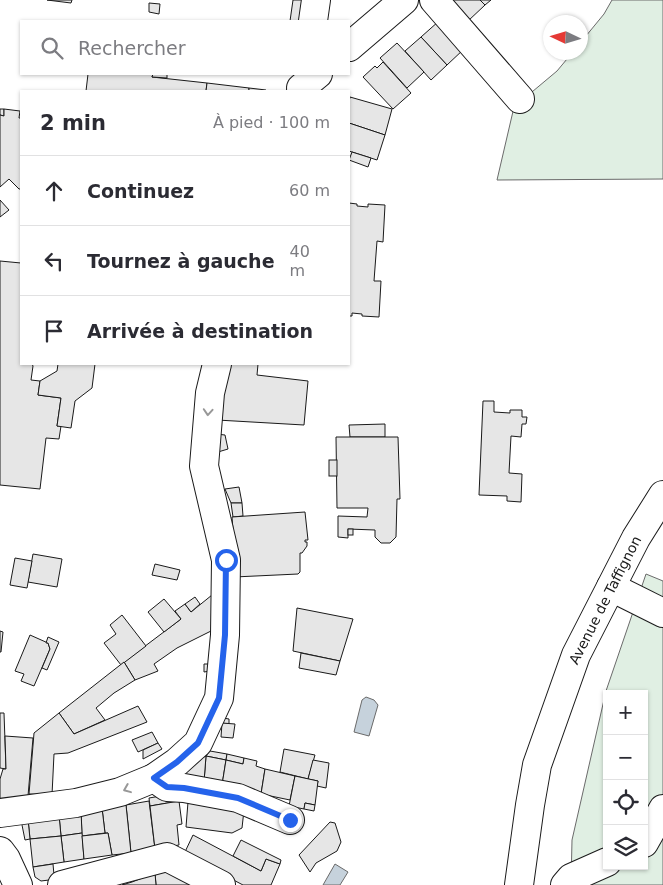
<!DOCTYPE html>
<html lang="fr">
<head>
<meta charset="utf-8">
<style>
	:root { --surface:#fff; --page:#f2f2f3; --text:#2b2b33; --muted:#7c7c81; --line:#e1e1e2 }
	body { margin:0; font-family:"DejaVu Sans",sans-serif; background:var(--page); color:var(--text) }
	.controls { position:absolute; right:15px; bottom:15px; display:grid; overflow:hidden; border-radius:0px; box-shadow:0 1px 4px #0004 }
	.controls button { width:45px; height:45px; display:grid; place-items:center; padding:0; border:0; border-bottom:1px solid var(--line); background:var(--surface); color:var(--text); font:25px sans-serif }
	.compass { position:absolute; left:543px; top:15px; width:45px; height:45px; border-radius:50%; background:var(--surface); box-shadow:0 1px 4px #0004; rotate:274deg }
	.stop { position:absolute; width:15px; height:15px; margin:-11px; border:4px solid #2563eb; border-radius:50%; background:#fff }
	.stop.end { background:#2563eb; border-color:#fff; box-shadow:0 1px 5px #0008 }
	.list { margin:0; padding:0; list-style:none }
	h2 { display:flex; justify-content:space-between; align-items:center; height:65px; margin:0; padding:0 20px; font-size:21px }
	h2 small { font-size:16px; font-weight:400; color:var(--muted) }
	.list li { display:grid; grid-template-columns:32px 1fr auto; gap:15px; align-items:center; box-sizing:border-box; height:70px; padding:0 20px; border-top:1px solid var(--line) }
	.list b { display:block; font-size:19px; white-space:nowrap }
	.list em { font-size:16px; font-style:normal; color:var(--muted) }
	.icon { flex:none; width:28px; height:28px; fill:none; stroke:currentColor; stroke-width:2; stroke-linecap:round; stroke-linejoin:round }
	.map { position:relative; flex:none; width:663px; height:885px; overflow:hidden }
	.search { position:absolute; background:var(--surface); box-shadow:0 1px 4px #0004; left:20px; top:20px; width:330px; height:55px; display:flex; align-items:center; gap:12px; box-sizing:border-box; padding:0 18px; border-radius:0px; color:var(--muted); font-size:19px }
	.panel { position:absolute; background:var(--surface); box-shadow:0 1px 4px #0004; left:20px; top:90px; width:330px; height:275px; border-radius:0px }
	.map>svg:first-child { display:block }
	.green { fill:#e0efe3; stroke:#6a6a6a; fill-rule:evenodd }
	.water { fill:#c6d2dc; stroke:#6a6a6a }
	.building { fill:#e6e6e6; stroke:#1a1a1a }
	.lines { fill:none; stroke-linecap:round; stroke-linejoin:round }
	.minor-casing { stroke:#1a1a1a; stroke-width:30 }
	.minor { stroke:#fff; stroke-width:28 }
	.oneway { stroke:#989898 }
	.route { stroke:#2563eb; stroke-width:6 }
	.labels { text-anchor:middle; stroke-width:4; stroke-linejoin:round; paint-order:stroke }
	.street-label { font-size:14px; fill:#1a1a1a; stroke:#fff }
</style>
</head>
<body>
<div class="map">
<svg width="663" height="885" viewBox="0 0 663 885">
	<rect width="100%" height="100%" fill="#fff"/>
	<!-- green -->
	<g class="green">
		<path d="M612 0H663V179L497 180 514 107 557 71 572 53 580 52 581 42 604 14Z"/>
		<path d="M646 574 663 581V885H571L572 840 606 691ZM607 694H644V866H607Z"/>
	</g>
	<!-- water -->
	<g class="water">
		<path d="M366 697 374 700 378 705 369 736 354 732 362 700Z"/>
		<path d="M335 864 348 872 340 885H323Z"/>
	</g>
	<!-- building -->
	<g class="building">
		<path d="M47 0H72L71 3Z"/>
		<path d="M293 0H305L302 21H290Z"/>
		<path d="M449 0H480L485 5 468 21Z"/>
		<path d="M480 0H491L485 5Z"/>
		<path d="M149 3 160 4 159 14 149 12Z"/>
		<path d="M439 21 464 49 447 65 421 37Z"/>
		<path d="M421 37 447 65 431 80 405 51Z"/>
		<path d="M397 43 424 72 407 88 380 58Z"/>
		<path d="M383 62 411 93 393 109 363 77 375 66 377 68Z"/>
		<path d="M88 74H153L152 77 207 83 206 91H208H86Z"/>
		<path d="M153 74H167V78L152 77Z"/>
		<path d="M207 83 249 88V91H206Z"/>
		<path d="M249 88 266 90V91H249Z"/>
		<path d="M350 97 392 109 385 135 349 123V102Z"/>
		<path d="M0 109H4V116L0 115Z"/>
		<path d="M4 109 20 111 19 118H21V189H19L9 179 0 187V115L4 116Z"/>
		<path d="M349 123 385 135 377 160 349 151Z"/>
		<path d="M352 152 371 158 368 167 349 160Z"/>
		<path d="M0 200 9 210 0 217Z"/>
		<path d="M349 203 357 204V206L368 207V204L385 205 383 242 377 241 374 281H381L379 317 362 316V314L352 313V316H349Z"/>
		<path d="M0 261 21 263V364H32L33 366 31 380 40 381 38 395 61 398 57 426H61L59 439 46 438 40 489 0 485Z"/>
		<path d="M58 364H95L92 388 75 401 71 428 57 426 61 398 38 395 40 381 57 371Z"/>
		<path d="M227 364H258L257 375 308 381 304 425 217 420Z"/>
		<path d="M483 401H494V412L510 413V410H522V417H527L526 424H522L521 437 511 436 509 473 522 474 521 502 507 501V496L479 495Z"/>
		<path d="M385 424V437H350L349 425Z"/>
		<path d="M216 434 225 435 228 449 218 452Z"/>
		<path d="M336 437H398L400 499H397L396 537 390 543H381L375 537V530L348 529V538L338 537V516L367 517 368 508H337Z"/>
		<rect x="329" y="460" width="8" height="16"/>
		<path d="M239 487 242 503H231L225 489Z"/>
		<path d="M231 503H242L243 516 233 517Z"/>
		<path d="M305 512 308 540H305V542H307V546L302 553H300V572L298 574 234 577V543L232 517Z"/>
		<rect x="348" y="529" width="5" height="6"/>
		<path d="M33 554 62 559 57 587 28 582Z"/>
		<path d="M15 558 32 561 27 588 10 585Z"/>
		<path d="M155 564 180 570 177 580 152 575Z"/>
		<path d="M212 595 213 630 177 648 154 664 158 671 135 680 124 662 181 619 175 611 185 604 191 612Z"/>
		<path d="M195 597 200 604 191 612 185 604Z"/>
		<path d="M164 599 181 619 164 632 148 612Z"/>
		<path d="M297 608 353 619 340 661 293 651Z"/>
		<path d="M122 615 146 646 121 665 104 643 116 634 110 625Z"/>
		<path d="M0 631 3 632 1 652H0Z"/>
		<path d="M30 635 48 643 50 649 34 686 21 681 24 674 15 671Z"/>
		<path d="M48 637 59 642 47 670 42 668 50 649 48 643H46Z"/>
		<path d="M301 653 340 661 336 675 299 668Z"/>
		<path d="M124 662 135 680 114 693 96 708 105 720 74 734 59 713Z"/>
		<path d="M204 664H211L210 671 204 672Z"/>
		<path d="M138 706 147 722 68 753 54 754 52 795 29 794 34 733 59 713 74 734Z"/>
		<path d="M0 713H4L6 769 0 768Z"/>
		<path d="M223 718 229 719V724L222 723Z"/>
		<path d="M222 723 235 724 233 738 221 737Z"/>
		<path d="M152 732 158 743 138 752 132 740Z"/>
		<path d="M5 736 33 738 28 796 0 800V779L3 769H6Z"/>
		<path d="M158 743 162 749 143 759V750Z"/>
		<path d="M284 749 315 755 308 779 280 772Z"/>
		<path d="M210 751 227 754 226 760 206 756Z"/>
		<path d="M227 754 244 758 243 764 226 760Z"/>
		<path d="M206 756 226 760 222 785 204 782Z"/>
		<path d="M206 756 204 782 180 781 184 767Z"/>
		<path d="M244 758 257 761 256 766 265 769 261 794 222 785 226 760 243 764Z"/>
		<path d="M313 760 329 763 326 788 317 786 318 781 308 779Z"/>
		<path d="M265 769 295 776 290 800 261 794Z"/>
		<path d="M295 776 318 781 315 805 305 803 304 809 289 806Z"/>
		<path d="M178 793 179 801 150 806 149 798Z"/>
		<path d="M149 801 155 849 131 853 126 805Z"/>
		<path d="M179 801 182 824 177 825 179 845 155 849 150 806Z"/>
		<path d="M188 802 244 810 242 828 232 833 186 827Z"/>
		<path d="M305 803 315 805 314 811 304 809Z"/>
		<path d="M126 805 131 853 112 855 108 833H105L102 808Z"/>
		<path d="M102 808 105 833 82 836 81 811Z"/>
		<path d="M81 811 82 833 61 836 59 815Z"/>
		<path d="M59 815 61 836 30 839 28 819Z"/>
		<path d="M28 819 30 839 25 840 21 820Z"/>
		<path d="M330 822 335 823 341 842 337 851 316 863 310 872 299 855Z"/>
		<path d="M82 833 84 859 64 862 61 836Z"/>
		<path d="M108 833 112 855 84 859 82 836Z"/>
		<path d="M193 835 261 871 266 859 280 864 271 885H243L184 854Z"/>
		<path d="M61 836 64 862 33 867 30 839Z"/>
		<path d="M241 840 281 860 280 864 266 859 261 871 233 856Z"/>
		<path d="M53 864 54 875 49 880 41 881 35 877 33 867Z"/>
		<path d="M160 871 191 876 205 885H156L155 873Z"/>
		<path d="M155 873 156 885H122L132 882Z"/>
	</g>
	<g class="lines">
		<!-- minor casing -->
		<g class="minor-casing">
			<g id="minor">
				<path d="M434 0 520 99"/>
				<path d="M313 21 316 0"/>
				<path d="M349 47 404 0"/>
				<path d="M301 88 318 74"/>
				<path d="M611 587 663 613"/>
				<path d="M154 778 167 787 184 788 238 798 290 820"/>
				<path d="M0 813 76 803 120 792 154 778 177 762 198 743 219 698 225 635 226 560 204 466 210 393 217 364"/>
				<path d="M644 843 663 809"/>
				<path d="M0 851 6 859 18 885"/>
				<path d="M62 885 167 857 221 885"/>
				<path d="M519 885 530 805 537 765 576 655 636 538 663 495"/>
				<path d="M565 885 571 878 607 862"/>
			</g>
		</g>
		<!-- minor -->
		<use href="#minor" class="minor"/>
	</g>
	<!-- one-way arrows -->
	<defs><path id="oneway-chevron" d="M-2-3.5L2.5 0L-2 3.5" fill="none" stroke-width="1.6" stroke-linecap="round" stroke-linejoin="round" transform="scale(1.25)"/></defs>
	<g class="oneway">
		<use href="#oneway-chevron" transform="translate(208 412) rotate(94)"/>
		<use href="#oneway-chevron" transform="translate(127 789) rotate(158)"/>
	</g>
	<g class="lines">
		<!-- route -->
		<path class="route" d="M226 560 225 635 219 698 198 743 177 762 154 778 167 787 184 788 238 798 290 820"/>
	</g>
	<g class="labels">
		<!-- street labels -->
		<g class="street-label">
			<text transform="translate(605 600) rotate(-63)" y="5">Avenue de Taffignon</text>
		</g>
	</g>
</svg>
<div class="controls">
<button>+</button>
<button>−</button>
<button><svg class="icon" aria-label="locate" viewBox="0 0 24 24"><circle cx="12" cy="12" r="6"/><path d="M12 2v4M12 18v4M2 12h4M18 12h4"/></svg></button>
<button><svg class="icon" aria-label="layers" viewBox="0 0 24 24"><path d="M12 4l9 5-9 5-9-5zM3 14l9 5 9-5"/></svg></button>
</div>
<svg class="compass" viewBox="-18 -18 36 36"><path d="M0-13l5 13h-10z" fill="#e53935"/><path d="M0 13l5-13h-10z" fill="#7c7c81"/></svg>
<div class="stop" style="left:226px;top:560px"></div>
<div class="stop end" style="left:290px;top:820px"></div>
<div class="search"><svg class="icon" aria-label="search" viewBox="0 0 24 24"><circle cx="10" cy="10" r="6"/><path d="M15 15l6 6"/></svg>Rechercher</div>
<section class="panel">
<h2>2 min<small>À pied · 100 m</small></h2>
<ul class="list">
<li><svg class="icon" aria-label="ahead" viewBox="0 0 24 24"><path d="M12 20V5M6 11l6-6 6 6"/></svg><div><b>Continuez</b></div><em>60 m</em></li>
<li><svg class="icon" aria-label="left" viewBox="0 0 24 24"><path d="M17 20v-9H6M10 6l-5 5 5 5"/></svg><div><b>Tournez à gauche</b></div><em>40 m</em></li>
<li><svg class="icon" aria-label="arrive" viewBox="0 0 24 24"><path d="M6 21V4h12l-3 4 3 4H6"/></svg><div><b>Arrivée à destination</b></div></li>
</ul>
</section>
</div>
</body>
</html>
